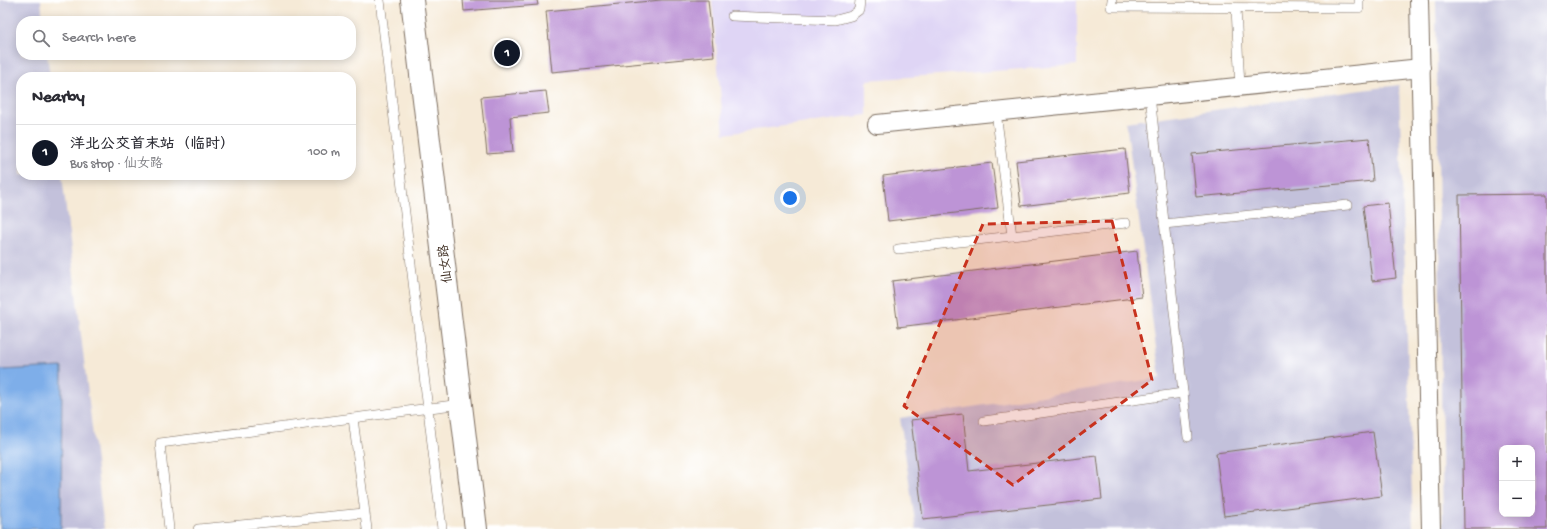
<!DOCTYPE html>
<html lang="en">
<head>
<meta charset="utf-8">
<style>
	:root { --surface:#fff; --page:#f7f7f7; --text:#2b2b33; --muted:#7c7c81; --line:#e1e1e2; --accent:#111827 }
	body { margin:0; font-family:"Gochi Hand","LXGW WenKai TC",sans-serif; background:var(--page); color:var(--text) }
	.controls { position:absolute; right:12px; bottom:12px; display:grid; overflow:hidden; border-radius:8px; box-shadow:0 2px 10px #0003 }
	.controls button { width:36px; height:36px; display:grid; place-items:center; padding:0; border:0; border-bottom:1px solid var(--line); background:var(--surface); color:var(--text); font:20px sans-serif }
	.you { position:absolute; left:790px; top:198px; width:14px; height:14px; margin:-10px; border:3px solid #fff; border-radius:50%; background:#1a73e8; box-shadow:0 0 0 6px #1a73e833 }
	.badge { display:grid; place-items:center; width:26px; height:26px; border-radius:50%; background:var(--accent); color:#fff; font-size:13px; font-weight:700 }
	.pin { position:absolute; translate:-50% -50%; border:2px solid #fff; box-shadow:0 1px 4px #0006 }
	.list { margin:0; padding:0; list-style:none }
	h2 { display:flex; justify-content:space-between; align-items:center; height:52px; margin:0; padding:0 16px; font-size:17px }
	h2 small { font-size:13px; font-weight:400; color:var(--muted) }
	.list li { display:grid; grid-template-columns:26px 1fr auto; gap:12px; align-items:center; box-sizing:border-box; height:56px; padding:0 16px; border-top:1px solid var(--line) }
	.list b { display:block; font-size:15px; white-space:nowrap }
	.list p { margin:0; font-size:13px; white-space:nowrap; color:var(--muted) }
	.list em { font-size:13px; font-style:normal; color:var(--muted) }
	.icon { flex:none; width:22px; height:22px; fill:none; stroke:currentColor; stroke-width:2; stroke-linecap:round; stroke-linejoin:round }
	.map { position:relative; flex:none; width:1547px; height:529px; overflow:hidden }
	.search { position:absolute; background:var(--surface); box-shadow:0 2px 10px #0003; left:16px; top:16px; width:340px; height:44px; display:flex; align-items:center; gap:10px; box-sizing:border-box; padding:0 14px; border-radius:16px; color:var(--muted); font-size:15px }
	.panel { position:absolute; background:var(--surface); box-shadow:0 2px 10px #0003; left:16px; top:72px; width:340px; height:108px; border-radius:16px }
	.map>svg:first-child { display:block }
	.built { fill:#dfd5f5 }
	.industrial { fill:#c3c1db; fill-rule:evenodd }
	.water { fill:#7eaee9; stroke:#5c6c84 }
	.building { fill:#bd94d6; fill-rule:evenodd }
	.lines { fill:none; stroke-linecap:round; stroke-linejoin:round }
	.service-casing { stroke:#7c6d5f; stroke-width:10 }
	.minor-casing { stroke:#7c6d5f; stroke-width:20 }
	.tertiary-casing { stroke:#7c6d5f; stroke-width:24 }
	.service { stroke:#fff; stroke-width:9 }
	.minor { stroke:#fff; stroke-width:18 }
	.tertiary { stroke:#fff; stroke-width:22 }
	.marked { fill:#c8321e; fill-opacity:0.2; stroke:#c8321e; stroke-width:3; stroke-dasharray:8 5; stroke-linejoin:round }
	.labels { text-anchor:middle; stroke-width:3.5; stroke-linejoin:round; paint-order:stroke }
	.street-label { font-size:13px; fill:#3b2a1e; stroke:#fff }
</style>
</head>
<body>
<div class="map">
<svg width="1547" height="529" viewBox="0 0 1547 529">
	<rect width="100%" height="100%" fill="#fff"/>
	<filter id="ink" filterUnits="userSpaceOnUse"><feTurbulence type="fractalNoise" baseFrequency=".025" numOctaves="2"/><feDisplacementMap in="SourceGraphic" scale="8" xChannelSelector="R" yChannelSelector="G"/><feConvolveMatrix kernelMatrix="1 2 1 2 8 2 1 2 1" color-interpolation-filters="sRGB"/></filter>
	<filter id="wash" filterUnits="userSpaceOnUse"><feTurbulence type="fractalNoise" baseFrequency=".012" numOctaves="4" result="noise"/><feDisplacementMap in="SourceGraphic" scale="16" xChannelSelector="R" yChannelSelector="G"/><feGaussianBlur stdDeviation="0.9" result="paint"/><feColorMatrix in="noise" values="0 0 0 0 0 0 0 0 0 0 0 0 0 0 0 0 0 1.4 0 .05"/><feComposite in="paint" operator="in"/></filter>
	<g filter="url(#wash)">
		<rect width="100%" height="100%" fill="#f6ead7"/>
		<!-- built -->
		<path class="built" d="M712 0H1077V65L867 80V115L724 134Z"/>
		<!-- industrial -->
		<g class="industrial">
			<path d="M0 0H41L43 21H21V55H47L50 77H21V175H62L104 529H0Z"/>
			<path d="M1436 0H1547V529H1443ZM1502 448H1532V514H1502Z"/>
			<path d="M1399 85 1413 529H916L900 418 1160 378 1126 122Z"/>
		</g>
		<!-- water -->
		<path class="water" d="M62 367 61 529H0V370Z"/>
		<g id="blocks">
			<!-- building -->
			<g class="building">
				<path d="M463 0H537L538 5 464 11Z"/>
				<path d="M661 0H708L714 56 552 72 546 11Z"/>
				<path d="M546 91 549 113 510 117 513 152 487 154 481 97Z"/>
				<path d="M1369 138 1373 181 1196 197 1192 154Z"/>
				<path d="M1125 149 1130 193 1021 206 1016 161Z"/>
				<path d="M992 163 998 208 888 221 883 176Z"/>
				<path d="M1547 194V529H1464L1459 195ZM1502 448H1532V514H1502Z"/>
				<path d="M1388 203 1396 278 1372 281 1363 206Z"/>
				<path d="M1137 251 1142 297 898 327 892 281Z"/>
				<path d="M963 414 969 471 1097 456 1102 499 923 519 911 420Z"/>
				<path d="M1373 432 1382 496 1224 516 1216 453Z"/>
			</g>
		</g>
	</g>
	<g filter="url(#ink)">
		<use href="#blocks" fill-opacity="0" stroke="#7c6d5f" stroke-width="1"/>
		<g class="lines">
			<!-- service casing -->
			<g class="service-casing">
				<g id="service">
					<path d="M380 0 442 529"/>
					<path d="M1112 0 1111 7 1359 8V0"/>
					<path d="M1236 8 1240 87"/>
					<path d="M732 16 836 20 851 16 859 10 860 0"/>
					<path d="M1150 96 1188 437"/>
					<path d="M996 112 1012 236"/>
					<path d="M1164 224 1348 205"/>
					<path d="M898 249 1126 223"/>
					<path d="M353 418 367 529"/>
					<path d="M984 421 1183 393"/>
					<path d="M169 529 160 443 461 404"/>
					<path d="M198 529 364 513"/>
				</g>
			</g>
			<!-- minor casing -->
			<g class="minor-casing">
				<g id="minor">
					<path d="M1419 0 1431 529"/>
					<path d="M877 124 1421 68"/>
				</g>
			</g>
			<!-- tertiary casing -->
			<g class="tertiary-casing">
				<path id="tertiary" d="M412 0 476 529"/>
			</g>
			<!-- service -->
			<use href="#service" class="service"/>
			<!-- minor -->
			<use href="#minor" class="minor"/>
			<!-- tertiary -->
			<use href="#tertiary" class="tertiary"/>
		</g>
	</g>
	<!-- marked area -->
	<path class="marked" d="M1112 221 1152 380 1013 485 904 406 983 224Z"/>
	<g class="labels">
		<!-- street labels -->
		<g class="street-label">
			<text transform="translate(444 264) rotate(-97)" y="5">仙女路</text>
		</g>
	</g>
</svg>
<div class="controls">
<button>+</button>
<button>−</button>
</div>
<div class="you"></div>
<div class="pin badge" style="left:507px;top:53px">1</div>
<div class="search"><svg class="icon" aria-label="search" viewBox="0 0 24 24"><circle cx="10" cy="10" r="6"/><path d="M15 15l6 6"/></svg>Search here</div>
<section class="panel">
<h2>Nearby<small></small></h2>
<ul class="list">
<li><span class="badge">1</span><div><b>洋北公交首末站（临时）</b><p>Bus stop · 仙女路</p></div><em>100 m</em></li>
</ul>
</section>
</div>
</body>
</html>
